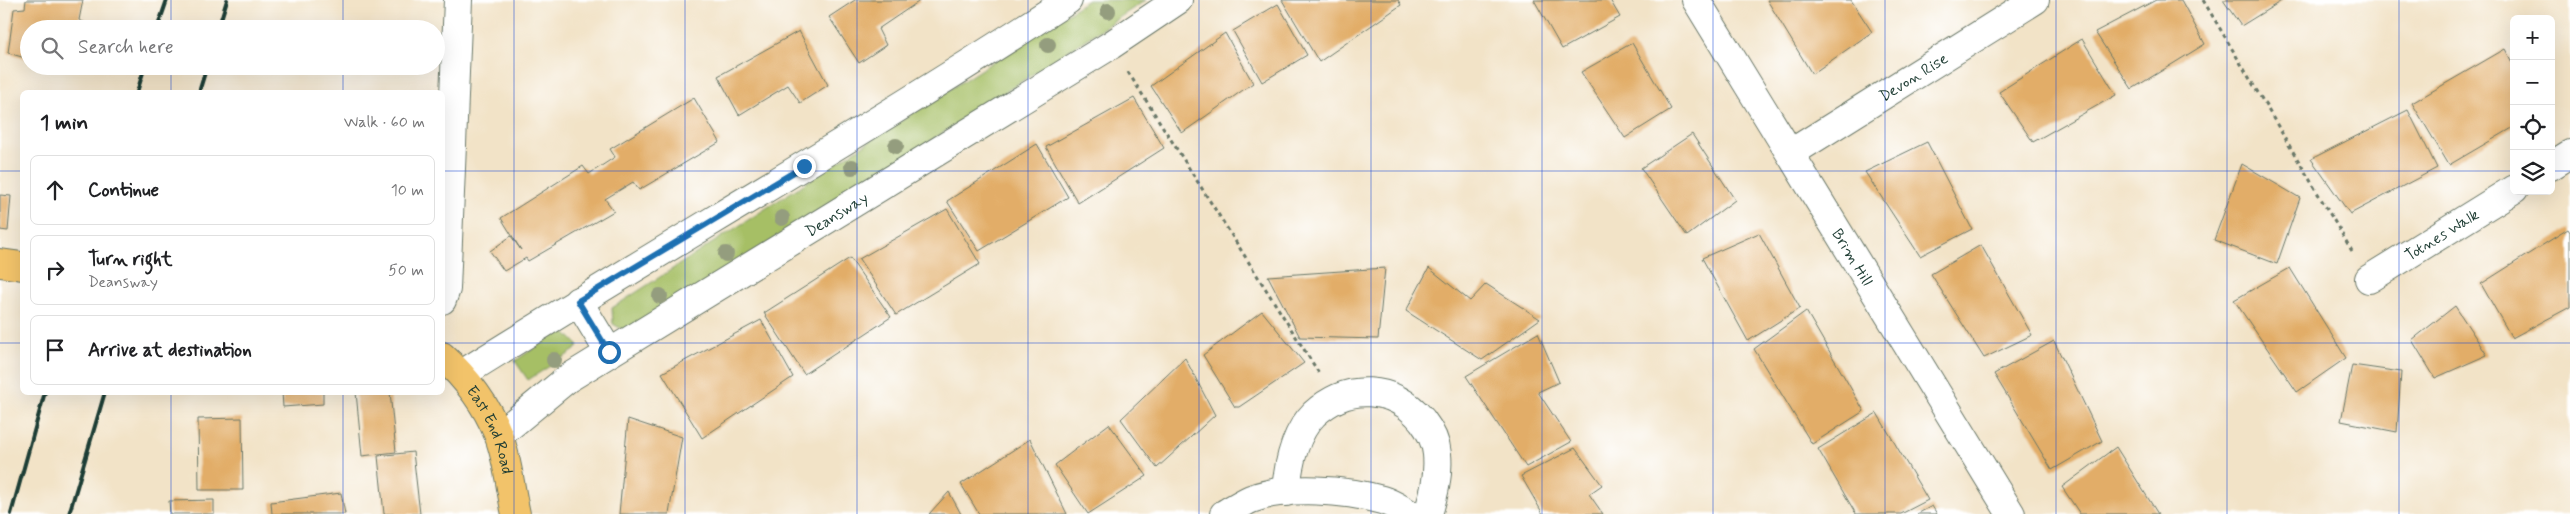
<!DOCTYPE html>
<html lang="en">
<head>
<meta charset="utf-8">
<style>
	:root { --surface:#fff; --page:#f2f2f2; --text:#202124; --muted:#757577; --line:#e0e0e0 }
	body { margin:0; font-family:Mynerve,sans-serif; background:var(--page); color:var(--text) }
	.controls { position:absolute; right:15px; top:15px; display:grid; overflow:hidden; border-radius:8px; box-shadow:0 5px 20px #0002 }
	.controls button { width:45px; height:45px; display:grid; place-items:center; padding:0; border:0; border-bottom:1px solid var(--line); background:var(--surface); color:var(--text); font:25px sans-serif }
	.stop { position:absolute; width:15px; height:15px; margin:-11px; border:4px solid #1f6fb2; border-radius:50%; background:#fff }
	.stop.end { background:#1f6fb2; border-color:#fff; box-shadow:0 1px 5px #0008 }
	.list { margin:0; padding:0; list-style:none }
	h2 { display:flex; justify-content:space-between; align-items:center; height:65px; margin:0; padding:0 20px; font-size:21px }
	h2 small { font-size:16px; font-weight:400; color:var(--muted) }
	.list li { display:grid; grid-template-columns:32px 1fr auto; gap:15px; align-items:center; box-sizing:border-box; height:70px; margin:0 10px 10px; padding:0 10px; border:1px solid var(--line); border-radius:8px }
	.list b { display:block; font-size:19px; white-space:nowrap }
	.list p { margin:0; font-size:16px; white-space:nowrap; color:var(--muted) }
	.list em { font-size:16px; font-style:normal; color:var(--muted) }
	.icon { flex:none; width:28px; height:28px; fill:none; stroke:currentColor; stroke-width:2; stroke-linecap:round; stroke-linejoin:round }
	.map { position:relative; flex:none; width:2570px; height:514px; overflow:hidden }
	.search { position:absolute; background:var(--surface); box-shadow:0 5px 20px #0002; left:20px; top:20px; width:425px; height:55px; display:flex; align-items:center; gap:12px; box-sizing:border-box; padding:0 18px; border-radius:28px; color:var(--muted); font-size:19px }
	.panel { position:absolute; background:var(--surface); box-shadow:0 5px 20px #0002; left:20px; top:90px; width:425px; height:305px; border-radius:8px }
	.map>svg:first-child { display:block }
	.green { fill:#a6bf65; stroke:#627e4c }
	.building { fill:#e2ad68 }
	.lines { fill:none; stroke-linecap:round; stroke-linejoin:round }
	.minor-casing { stroke:#697767; stroke-width:30 }
	.major-casing { stroke:#697767; stroke-width:30 }
	.path { stroke:#697767; stroke-width:3; stroke-dasharray:4 4; stroke-linecap:butt }
	.minor { stroke:#fff; stroke-width:28 }
	.major { stroke:#f2c36a; stroke-width:28 }
	.rail { stroke:#1f3d34; stroke-width:4 }
	.tree { fill:#949d7e }
	.route { stroke:#1f6fb2; stroke-width:6 }
	.grid { fill:none; stroke:#1d4ed8; stroke-width:1; stroke-opacity:0.55 }
	.labels { text-anchor:middle; stroke-width:4; stroke-linejoin:round; paint-order:stroke }
	.street-label { font-size:16px; fill:#1f3d34; stroke:#fff }
</style>
</head>
<body>
<div class="map">
<svg width="2570" height="514" viewBox="0 0 2570 514">
	<rect width="100%" height="100%" fill="#fff"/>
	<filter id="ink" filterUnits="userSpaceOnUse"><feTurbulence type="fractalNoise" baseFrequency=".02" numOctaves="2"/><feDisplacementMap in="SourceGraphic" scale="10" xChannelSelector="R" yChannelSelector="G"/><feConvolveMatrix kernelMatrix="1 2 1 2 8 2 1 2 1" color-interpolation-filters="sRGB"/></filter>
	<filter id="wash" filterUnits="userSpaceOnUse"><feTurbulence type="fractalNoise" baseFrequency=".0096" numOctaves="4" result="noise"/><feDisplacementMap in="SourceGraphic" scale="20" xChannelSelector="R" yChannelSelector="G"/><feGaussianBlur stdDeviation="1.12" result="paint"/><feColorMatrix in="noise" values="0 0 0 0 0 0 0 0 0 0 0 0 0 0 0 0 0 1.4 0 .05"/><feComposite in="paint" operator="in"/></filter>
	<g filter="url(#wash)">
		<rect width="100%" height="100%" fill="#f2e3c7"/>
		<!-- green -->
		<g class="green">
			<path d="M1088 0H1146L883 172 627 332 613 324 612 308Z"/>
			<path d="M565 332 578 345 575 350 528 380 515 361 552 336Z"/>
		</g>
		<g id="blocks">
			<!-- building -->
			<g class="building">
				<path d="M26 0H83L79 20 88 24 87 29H29V59L8 53 14 9 25 8Z"/>
				<path d="M855 0H921L878 29 886 45 859 63 829 17Z"/>
				<path d="M1282 0H1398L1401 5 1319 62Z"/>
				<path d="M1534 0H1610L1620 17 1562 49Z"/>
				<path d="M1767 0H1851L1872 32 1812 74Z"/>
				<path d="M2156 0H2181L2205 44 2132 89 2095 32Z"/>
				<path d="M2223 0H2283L2241 26Z"/>
				<path d="M1278 4 1307 55 1262 82 1233 31Z"/>
				<path d="M799 31 828 85 800 103 788 85 739 115 718 76Z"/>
				<path d="M1225 33 1253 83 1182 133 1151 86Z"/>
				<path d="M2082 39 2116 95 2033 142 1999 92Z"/>
				<path d="M1632 43 1671 109 1625 138 1581 72Z"/>
				<path d="M2505 49 2514 66V127L2449 165 2412 103Z"/>
				<path d="M694 98 720 142 639 190 633 182 605 199 614 211 528 261 526 258 504 271 490 251 511 236 521 250 501 218 583 166 589 174 615 157 610 149Z"/>
				<path d="M1134 98 1164 148 1078 203 1046 147Z"/>
				<path d="M2408 110 2437 168 2350 214 2311 159Z"/>
				<path d="M1692 134 1735 200 1687 236 1641 168Z"/>
				<path d="M1927 142 1972 229 1920 256 1865 172Z"/>
				<path d="M1037 144 1068 197 979 251 947 201Z"/>
				<path d="M2242 164 2300 198 2277 264 2214 240Z"/>
				<path d="M0 195 11 196 8 231 0 230Z"/>
				<path d="M947 209 980 264 896 315 859 259Z"/>
				<path d="M2568 229 2570 232V307L2512 338 2481 284Z"/>
				<path d="M1759 233 1800 308 1748 341 1702 258Z"/>
				<path d="M1981 245 2032 335 1984 358 1931 274Z"/>
				<path d="M850 258 891 317 804 374 764 313Z"/>
				<path d="M1385 268 1378 339 1300 337 1268 276Z"/>
				<path d="M1429 268 1470 301 1486 284 1540 319 1482 360 1406 311Z"/>
				<path d="M2290 268 2346 358 2297 392 2234 300Z"/>
				<path d="M2455 306 2487 355 2435 378 2412 340Z"/>
				<path d="M1262 311 1304 363 1239 407H1235L1203 355Z"/>
				<path d="M1806 311 1864 411 1812 444 1754 349Z"/>
				<path d="M761 320 793 377 702 438 662 373Z"/>
				<path d="M1538 333 1559 382 1538 392 1571 442 1526 467 1466 376Z"/>
				<path d="M2054 341 2102 441 2052 470 1994 374Z"/>
				<path d="M1185 358 1215 415 1157 468 1121 419Z"/>
				<path d="M2352 365 2401 372 2397 432 2341 421Z"/>
				<path d="M282 392H323V404L283 407Z"/>
				<path d="M356 392H390L396 452 362 456Z"/>
				<path d="M1877 413 1928 500 1901 514H1856L1818 449Z"/>
				<path d="M242 418 243 490H199L198 419Z"/>
				<path d="M628 419 682 437 669 514H619Z"/>
				<path d="M1109 424 1147 476 1088 514 1055 465Z"/>
				<path d="M1030 439 1067 514H979L961 484Z"/>
				<path d="M2116 447 2158 514H2080L2062 487Z"/>
				<path d="M1575 448 1602 485 1589 494 1603 514H1543L1521 476Z"/>
				<path d="M413 452 420 514H384L378 456Z"/>
				<path d="M949 492 961 514H929Z"/>
				<path d="M341 493 345 514H272L271 502Z"/>
				<path d="M214 500V514H170L169 501Z"/>
				<path d="M1932 506 1937 514H1917Z"/>
			</g>
		</g>
	</g>
	<g filter="url(#ink)">
		<use href="#blocks" fill-opacity="0" stroke="#697767" stroke-width="1"/>
		<g class="lines">
			<!-- minor casing -->
			<g class="minor-casing">
				<g id="minor">
					<path id="s1" d="M1696 0 2011 514"/>
					<path id="s2" d="M1791 153 2035 0"/>
					<path d="M2551 166 2570 154"/>
					<path id="s3" d="M2369 279 2514 189"/>
					<path d="M442 300 446 289 458 0"/>
					<path d="M578 301 609 352"/>
					<path d="M462 374C663 248 869 130 1068 0"/>
					<path id="s4" d="M499 435 567 379 1111 45 1178 0"/>
					<path d="M1286 492C1288 465 1294 434 1314 414 1347 383 1393 385 1422 420 1429 429 1436 442 1437 454 1439 475 1434 494 1428 514"/>
					<path d="M1224 514C1233 509 1242 503 1251 499 1287 485 1346 490 1382 500 1392 503 1401 509 1410 514"/>
				</g>
			</g>
			<!-- major casing -->
			<g class="major-casing">
				<g id="major">
					<path d="M0 263 22 266"/>
					<path id="s5" d="M442 356C466 378 486 404 498 434 508 459 510 488 516 514"/>
				</g>
			</g>
			<!-- path -->
			<g class="path">
				<path d="M2203 0 2352 251"/>
				<path d="M1128 72 1319 373"/>
			</g>
			<!-- minor -->
			<use href="#minor" class="minor"/>
			<!-- major -->
			<use href="#major" class="major"/>
			<!-- rail -->
			<g class="rail">
				<path d="M157 29 167 0"/>
				<path d="M218 29 227 0"/>
				<path d="M137 92 145 66"/>
				<path d="M199 92 207 66"/>
				<path d="M11 514 45 392"/>
				<path d="M69 514 105 392"/>
			</g>
		</g>
		<!-- trees -->
		<g class="tree">
			<circle cx="1108" cy="11" r="8"/>
			<circle cx="1048" cy="45" r="8"/>
			<circle cx="896" cy="146" r="8"/>
			<circle cx="852" cy="167" r="8"/>
			<circle cx="782" cy="218" r="8"/>
			<circle cx="726" cy="254" r="8"/>
			<circle cx="660" cy="296" r="8"/>
			<circle cx="554" cy="360" r="8"/>
		</g>
	</g>
	<g class="lines" filter="url(#ink)">
		<!-- route -->
		<path class="route" d="M609 352 578 301 804 166"/>
	</g>
	<!-- grid -->
	<path class="grid" d="M171 0V29M343 0V29M514 0V514M685 0V514M857 0V514M1028 0V514M1199 0V514M1371 0V514M1542 0V514M1713 0V514M1885 0V514M2056 0V514M2227 0V514M2399 0V514M171 66V92M343 66V92M0 171H22M442 171H2514M2551 171H2570M0 343H22M442 343H2570M171 392V514M343 392V514"/>
	<g class="labels">
		<!-- street labels -->
		<g class="street-label">
			<text dy="6" stroke="none"><textPath href="#s2" startOffset="144">Devon Rise</textPath></text>
			<text dy="6" stroke="none"><textPath href="#s4" startOffset="404">Deansway</textPath></text>
			<text dy="6" stroke="none"><textPath href="#s3" startOffset="85">Totnes Walk</textPath></text>
			<text dy="6" stroke="none"><textPath href="#s1" startOffset="301">Brim Hill</textPath></text>
			<text dy="6" stroke="none"><textPath href="#s5" startOffset="90">East End Road</textPath></text>
		</g>
	</g>
</svg>
<div class="controls">
<button>+</button>
<button>−</button>
<button><svg class="icon" aria-label="locate" viewBox="0 0 24 24"><circle cx="12" cy="12" r="6"/><path d="M12 2v4M12 18v4M2 12h4M18 12h4"/></svg></button>
<button><svg class="icon" aria-label="layers" viewBox="0 0 24 24"><path d="M12 4l9 5-9 5-9-5zM3 14l9 5 9-5"/></svg></button>
</div>
<div class="stop" style="left:609px;top:352px"></div>
<div class="stop end" style="left:804px;top:166px"></div>
<div class="search"><svg class="icon" aria-label="search" viewBox="0 0 24 24"><circle cx="10" cy="10" r="6"/><path d="M15 15l6 6"/></svg>Search here</div>
<section class="panel">
<h2>1 min<small>Walk · 60 m</small></h2>
<ul class="list">
<li><svg class="icon" aria-label="ahead" viewBox="0 0 24 24"><path d="M12 20V5M6 11l6-6 6 6"/></svg><div><b>Continue</b></div><em>10 m</em></li>
<li><svg class="icon" aria-label="right" viewBox="0 0 24 24"><path d="M7 20v-9h11M14 6l5 5-5 5"/></svg><div><b>Turn right</b><p>Deansway</p></div><em>50 m</em></li>
<li><svg class="icon" aria-label="arrive" viewBox="0 0 24 24"><path d="M6 21V4h12l-3 4 3 4H6"/></svg><div><b>Arrive at destination</b></div></li>
</ul>
</section>
</div>
</body>
</html>
